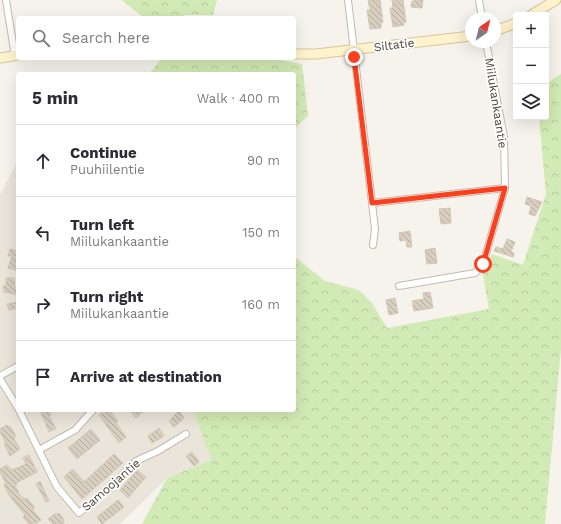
<!DOCTYPE html>
<html lang="en">
<head>
<meta charset="utf-8">
<style>
	:root { --surface:#fff; --page:#f2f2f3; --text:#2b2b33; --muted:#7c7c81; --line:#e1e1e2 }
	body { margin:0; font-family:"Work Sans",sans-serif; background:var(--page); color:var(--text) }
	.controls { position:absolute; right:12px; top:12px; display:grid; overflow:hidden; border-radius:4px; box-shadow:0 4px 16px #0002 }
	.controls button { width:36px; height:36px; display:grid; place-items:center; padding:0; border:0; border-bottom:1px solid var(--line); background:var(--surface); color:var(--text); font:20px sans-serif }
	.compass { position:absolute; left:465px; top:12px; width:36px; height:36px; border-radius:50%; background:var(--surface); box-shadow:0 4px 16px #0002; rotate:35deg }
	.stop { position:absolute; width:12px; height:12px; margin:-9px; border:3px solid #fc3f1d; border-radius:50%; background:#fff }
	.stop.end { background:#fc3f1d; border-color:#fff; box-shadow:0 1px 4px #0008 }
	.list { margin:0; padding:0; list-style:none }
	h2 { display:flex; justify-content:space-between; align-items:center; height:52px; margin:0; padding:0 16px; font-size:17px }
	h2 small { font-size:13px; font-weight:400; color:var(--muted) }
	.list li { display:grid; grid-template-columns:26px 1fr auto; gap:12px; align-items:center; box-sizing:border-box; height:72px; padding:0 16px; border-top:1px solid var(--line) }
	.list b { display:block; font-size:15px; white-space:nowrap }
	.list p { margin:0; font-size:13px; white-space:nowrap; color:var(--muted) }
	.list em { font-size:13px; font-style:normal; color:var(--muted) }
	.icon { flex:none; width:22px; height:22px; fill:none; stroke:currentColor; stroke-width:2; stroke-linecap:round; stroke-linejoin:round }
	.map { position:relative; flex:none; width:561px; height:524px; overflow:hidden }
	.search { position:absolute; background:var(--surface); box-shadow:0 4px 16px #0002; left:16px; top:16px; width:280px; height:44px; display:flex; align-items:center; gap:10px; box-sizing:border-box; padding:0 14px; border-radius:4px; color:var(--muted); font-size:15px }
	.panel { position:absolute; background:var(--surface); box-shadow:0 4px 16px #0002; left:16px; top:72px; width:280px; height:340px; border-radius:4px }
	.map>svg:first-child { display:block }
	.residential { fill:#eae5da }
	.forest { fill:url(#forest-crowns) }
	.building { fill:url(#building-back-hatch); stroke:#d3c7b4 }
	.lines { fill:none; stroke-linecap:round; stroke-linejoin:round }
	.street-casing { stroke:#c2bbae; stroke-width:8 }
	.secondary-casing { stroke:#d6c79b; stroke-width:11 }
	.street { stroke:#fff; stroke-width:6 }
	.secondary { stroke:#fff3cd; stroke-width:9 }
	.route { stroke:#fc3f1d; stroke-width:5 }
	.labels { text-anchor:middle; stroke-width:3.5; stroke-linejoin:round; paint-order:stroke }
	.street-label { font-size:12px; fill:#4b4439; stroke:#fff }
</style>
</head>
<body>
<div class="map">
<svg width="561" height="524" viewBox="0 0 561 524">
	<defs>
		<pattern id="forest-crowns" width="20" height="18" patternUnits="userSpaceOnUse"><rect width="20" height="18" fill="#d2eab5"/><path d="M2 6a3 3 0 1 1 6 0M12 15a3 3 0 1 1 6 0" fill="none" stroke="#b6ca9c"/></pattern>
		<pattern id="building-back-hatch" width="6" height="6" patternUnits="userSpaceOnUse"><rect width="6" height="6" fill="#d8cfc1"/><path d="M-1 5l2 2M0 0l6 6M5-1l2 2" fill="none" stroke="#b1aa9e"/></pattern>
	</defs>
	<rect width="100%" height="100%" fill="#f6f3ec"/>
	<!-- residential -->
	<path class="residential" d="M18 159V410H193L211 460 167 478 120 524H0V195Z"/>
	<!-- forest -->
	<g class="forest">
		<path d="M122 0H217L213 15H184L183 18H144Z"/>
		<path d="M162 58H270L302 64 308 116 294 129V74H149Z"/>
		<path d="M561 74V349L545 524H142L167 478 211 460 193 410H294V254L295 257 325 281 359 290 372 303 387 328 489 309 482 269 492 254 523 265 546 194 539 117H546V84Z"/>
	</g>
	<!-- building -->
	<g class="building">
		<path d="M368 0H380L383 22 381 23V28L370 29 367 10H370Z"/>
		<path d="M392 0H403L406 22H404V25L393 27 390 8H393Z"/>
		<path d="M418 0H423L422 8 411 7 412 1Z"/>
		<path d="M527 197 542 202 535 216 529 214 531 206 525 204Z"/>
		<path d="M450 208 451 223 441 224 439 209Z"/>
		<path d="M410 231 412 247H407L406 240 400 241 399 233Z"/>
		<path d="M507 239 515 242 511 252 514 253 513 257 494 251 496 247 503 249Z"/>
		<path d="M435 248 437 263 427 264 425 250Z"/>
		<path d="M10 249 18 251V271L8 268 12 256H8Z"/>
		<path d="M6 278H14L15 288H18V295L4 292 3 286H6Z"/>
		<path d="M430 292 433 308 414 311 412 301 424 299 423 293Z"/>
		<path d="M395 298 398 313 389 315 386 300Z"/>
		<path d="M18 302V308L9 310 7 304Z"/>
		<path d="M40 410H48L51 415 49 416 56 429 49 432Z"/>
		<path d="M105 410H109L118 421 116 423 126 437 119 443 99 415Z"/>
		<path d="M130 410H145L136 418Z"/>
		<path d="M179 411 184 418 174 427 169 421Z"/>
		<path d="M7 425 8 427 10 426 16 436 14 439 20 449 10 456 4 444 6 443 0 432V429Z"/>
		<path d="M159 428 164 436 152 443 148 436Z"/>
		<path d="M91 429 100 440 77 459 68 448Z"/>
		<path d="M192 452 199 462 194 466 186 456Z"/>
		<path d="M114 454 123 463 82 499 64 477 73 469 84 482Z"/>
		<path d="M29 455 37 472 16 483 17 485 15 486 22 498 23 497 25 499 27 498 34 507 33 510 41 520 35 524H29L23 517 25 515 9 495 4 485 6 483 0 472V469L7 465 12 470 26 464 23 458Z"/>
		<path d="M137 470 146 477 128 498 120 490Z"/>
		<path d="M40 481 49 501 46 502 36 484Z"/>
		<path d="M118 500 124 507 102 524 97 517Z"/>
		<path d="M56 513 57 515 59 513 64 520 63 522 64 524H53L48 519Z"/>
	</g>
	<g class="lines">
		<!-- street casing -->
		<g class="street-casing">
			<g id="street">
				<path d="M6 0 15 56"/>
				<path d="M348 0 372 203 505 188 504 137 486 42"/>
				<path d="M479 0 482 18"/>
				<path d="M372 203 375 229 373 245"/>
				<path d="M399 286 475 273 483 264 505 188"/>
				<path d="M0 376 18 366"/>
				<path d="M0 379 18 408"/>
				<path d="M19 410 57 487 79 513 110 488 136 461 158 451 186 434"/>
				<path d="M39 450 75 430 93 410"/>
			</g>
		</g>
		<!-- secondary casing -->
		<g class="secondary-casing">
			<g id="secondary">
				<path d="M531 15 556 0"/>
				<path d="M495 31 516 23"/>
				<path d="M294 54H316L471 36"/>
				<path d="M0 58 18 55"/>
			</g>
		</g>
		<!-- street -->
		<use href="#street" class="street"/>
		<!-- secondary -->
		<use href="#secondary" class="secondary"/>
	</g>
	<g class="lines">
		<!-- route -->
		<path class="route" d="M354 57 372 203 505 188 483 264"/>
	</g>
	<g class="labels">
		<!-- street labels -->
		<g class="street-label">
			<text transform="translate(394 45) rotate(-7)" y="4">Siltatie</text>
			<text transform="translate(496 103) rotate(81)" y="4">Miilukankaantie</text>
			<text transform="translate(111 485) rotate(-41)" y="4">Samoojantie</text>
		</g>
	</g>
</svg>
<div class="controls">
<button>+</button>
<button>−</button>
<button><svg class="icon" aria-label="layers" viewBox="0 0 24 24"><path d="M12 4l9 5-9 5-9-5zM3 14l9 5 9-5"/></svg></button>
</div>
<svg class="compass" viewBox="-18 -18 36 36"><path d="M0-13l5 13h-10z" fill="#e53935"/><path d="M0 13l5-13h-10z" fill="#7c7c81"/></svg>
<div class="stop" style="left:483px;top:264px"></div>
<div class="stop end" style="left:354px;top:57px"></div>
<div class="search"><svg class="icon" aria-label="search" viewBox="0 0 24 24"><circle cx="10" cy="10" r="6"/><path d="M15 15l6 6"/></svg>Search here</div>
<section class="panel">
<h2>5 min<small>Walk · 400 m</small></h2>
<ul class="list">
<li><svg class="icon" aria-label="ahead" viewBox="0 0 24 24"><path d="M12 20V5M6 11l6-6 6 6"/></svg><div><b>Continue</b><p>Puuhiilentie</p></div><em>90 m</em></li>
<li><svg class="icon" aria-label="left" viewBox="0 0 24 24"><path d="M17 20v-9H6M10 6l-5 5 5 5"/></svg><div><b>Turn left</b><p>Miilukankaantie</p></div><em>150 m</em></li>
<li><svg class="icon" aria-label="right" viewBox="0 0 24 24"><path d="M7 20v-9h11M14 6l5 5-5 5"/></svg><div><b>Turn right</b><p>Miilukankaantie</p></div><em>160 m</em></li>
<li><svg class="icon" aria-label="arrive" viewBox="0 0 24 24"><path d="M6 21V4h12l-3 4 3 4H6"/></svg><div><b>Arrive at destination</b></div></li>
</ul>
</section>
</div>
</body>
</html>
